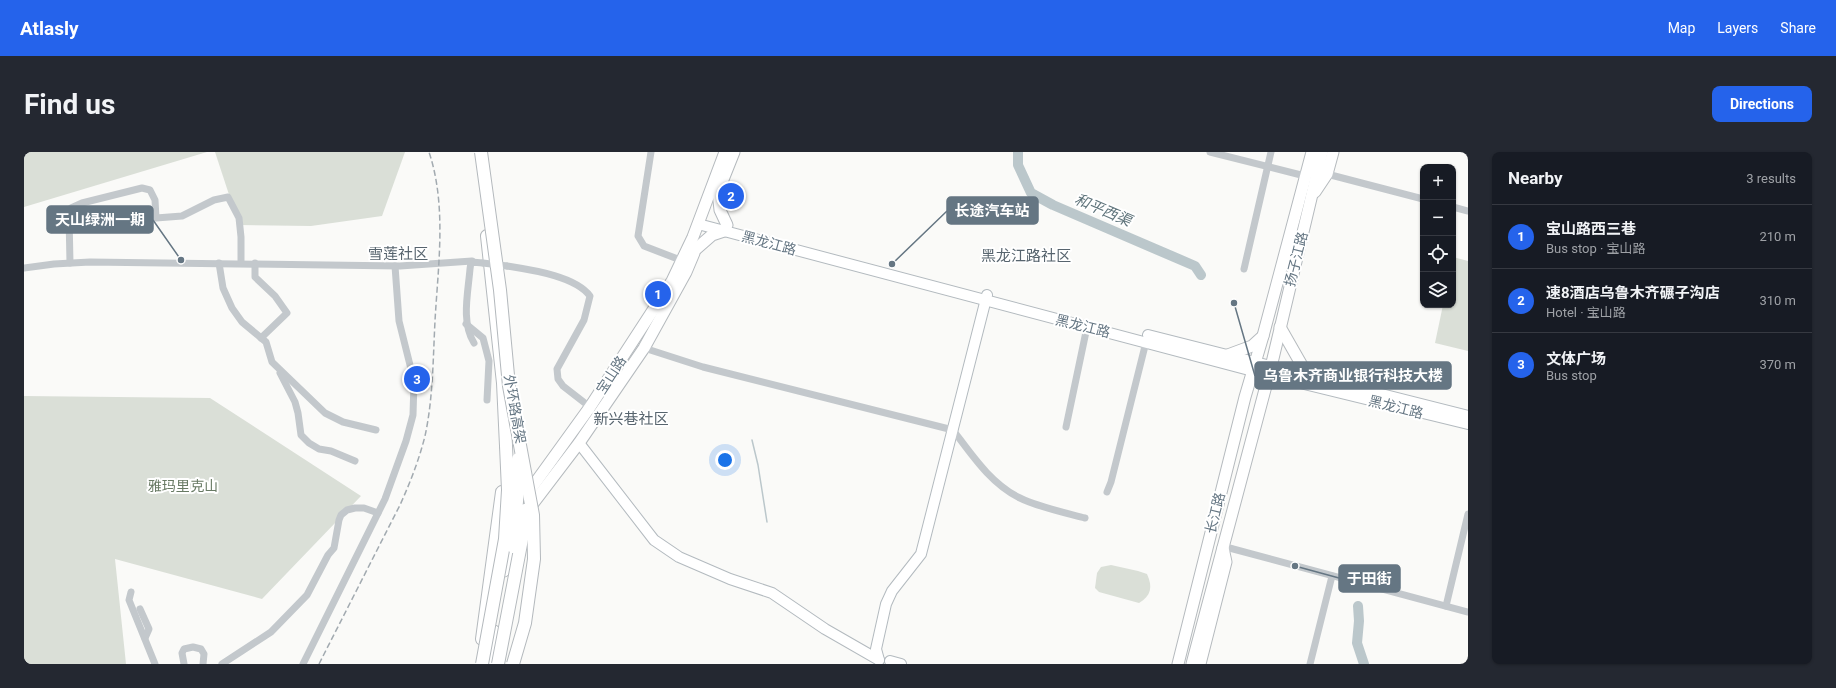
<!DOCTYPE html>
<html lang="en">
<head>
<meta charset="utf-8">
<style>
	:root { --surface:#171b24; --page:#242831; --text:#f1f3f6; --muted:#9ea1a6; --line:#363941; --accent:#2563eb }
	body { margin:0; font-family:Roboto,"Noto Sans SC",sans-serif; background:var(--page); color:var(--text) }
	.controls { position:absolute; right:12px; top:12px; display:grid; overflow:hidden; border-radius:8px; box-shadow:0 1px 3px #0004 }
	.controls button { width:36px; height:36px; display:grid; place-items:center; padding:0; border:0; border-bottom:1px solid var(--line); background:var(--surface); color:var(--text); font:20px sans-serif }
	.you { position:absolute; left:701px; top:308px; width:14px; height:14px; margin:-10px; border:3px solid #fff; border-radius:50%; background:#1a73e8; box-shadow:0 0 0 6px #1a73e833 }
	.badge { display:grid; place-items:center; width:26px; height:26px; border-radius:50%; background:var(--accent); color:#fff; font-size:13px; font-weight:700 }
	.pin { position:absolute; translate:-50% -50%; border:2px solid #fff; box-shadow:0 1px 4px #0006 }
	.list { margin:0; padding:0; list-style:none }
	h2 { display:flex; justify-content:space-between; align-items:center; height:52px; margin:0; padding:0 16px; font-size:17px }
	h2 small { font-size:13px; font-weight:400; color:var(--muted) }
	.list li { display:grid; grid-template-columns:26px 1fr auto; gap:12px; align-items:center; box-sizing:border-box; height:64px; padding:0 16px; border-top:1px solid var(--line) }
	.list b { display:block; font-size:15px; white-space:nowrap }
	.list p { margin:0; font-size:13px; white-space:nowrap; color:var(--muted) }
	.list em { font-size:13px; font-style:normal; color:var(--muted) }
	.icon { flex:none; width:22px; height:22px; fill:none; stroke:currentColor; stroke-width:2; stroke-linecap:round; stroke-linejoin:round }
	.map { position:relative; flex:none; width:1444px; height:512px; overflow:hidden; border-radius:8px }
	header { display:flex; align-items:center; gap:24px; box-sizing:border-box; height:56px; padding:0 20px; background:var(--accent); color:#fff }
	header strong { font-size:19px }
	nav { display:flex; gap:22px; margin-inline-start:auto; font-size:14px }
	.intro { display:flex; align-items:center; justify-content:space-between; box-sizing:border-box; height:96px; padding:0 24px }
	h1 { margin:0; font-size:28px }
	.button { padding:10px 18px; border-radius:8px; background:var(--accent); color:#fff; font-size:14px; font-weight:700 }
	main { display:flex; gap:24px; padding:0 24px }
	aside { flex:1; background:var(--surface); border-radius:8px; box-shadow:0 1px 3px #0004 }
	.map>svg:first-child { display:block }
	.green { fill:#dadfd7 }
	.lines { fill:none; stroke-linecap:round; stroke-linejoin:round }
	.stream { stroke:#bbc7cb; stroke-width:1.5 }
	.river { stroke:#bbc7cb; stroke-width:10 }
	.secondary-casing { stroke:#b3babf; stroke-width:12 }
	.primary-casing { stroke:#b5babe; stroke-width:13 }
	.highway-casing { stroke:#b4b9bd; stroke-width:14 }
	.street { stroke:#c3c8cc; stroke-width:7 }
	.secondary { stroke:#fff; stroke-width:10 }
	.primary { stroke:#fff; stroke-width:11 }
	.highway { stroke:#fff; stroke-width:12 }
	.rail { stroke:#a2aab0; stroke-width:1.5; stroke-dasharray:6 3; stroke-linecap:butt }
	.highway-bridge-casing { stroke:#b4b9bd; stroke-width:14; stroke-linecap:butt }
	.street-bridge { stroke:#c3c8cc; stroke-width:7 }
	.highway-bridge { stroke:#fff; stroke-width:12 }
	.labels { text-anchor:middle; stroke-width:4; stroke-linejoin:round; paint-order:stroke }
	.street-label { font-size:14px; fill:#657683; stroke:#fff }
	.park-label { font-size:14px; fill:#687a64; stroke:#fff }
	.water-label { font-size:15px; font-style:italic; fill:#60757c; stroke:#fff }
	.neighbourhood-label { font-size:15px; fill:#57646e; stroke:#fff }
	.leader { fill:none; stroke:#657683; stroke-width:1.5 }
	.callout-dot { fill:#657683; stroke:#fff; stroke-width:1.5 }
	.callout { fill:#657683; stroke:#657683; stroke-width:1.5 }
	.callout-label { font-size:15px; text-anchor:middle; font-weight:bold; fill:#fff }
</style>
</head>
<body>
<header>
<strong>Atlasly</strong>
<nav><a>Map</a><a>Layers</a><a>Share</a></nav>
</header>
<div class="intro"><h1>Find us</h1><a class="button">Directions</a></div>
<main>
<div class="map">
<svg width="1444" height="512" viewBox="0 0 1444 512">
	<rect width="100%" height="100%" fill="#fafaf8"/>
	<!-- green -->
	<g class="green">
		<path d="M0 0H183L0 55Z"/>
		<path d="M191 0H381L358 64 287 74 215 73Z"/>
		<path d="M1429 105 1444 109V199L1411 191 1419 153H1429Z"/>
		<path d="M0 244 186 246 337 344 238 447 91 407 102 512H0Z"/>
		<path d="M1087 413 1114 419 1123 422C1129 435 1127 444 1115 451L1075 440 1071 436 1073 421 1077 415Z"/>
	</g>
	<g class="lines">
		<!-- stream -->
		<path class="stream" d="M728 288 734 313 743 370"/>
		<!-- river -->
		<g class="river">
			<path d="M994 0V13L1007 41 1029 53 1171 114 1177 123"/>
			<path d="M1334 454 1335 469 1333 491 1340 512"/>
		</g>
		<!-- secondary casing -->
		<g class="secondary-casing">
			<g id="secondary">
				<path d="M674 72 1244 223 1444 272"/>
				<path d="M1124 183 1444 264"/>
				<path d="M555 291 630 388 655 405 706 427 748 441 801 477 855 508"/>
				<path d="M855 508 852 497 862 452 868 439 897 402 963 143"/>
				<path d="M866 509 877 512"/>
			</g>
		</g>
		<!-- primary casing -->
		<g class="primary-casing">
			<g id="primary">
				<path d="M696 35 710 0"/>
				<path d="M694 40 696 58 703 73"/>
				<path d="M1291 40 1303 22 1309 0"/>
				<path d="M672 97 688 83 700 79"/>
				<path d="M1256 175 1280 217 1290 226"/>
				<path d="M1201 204 1228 194 1239 184"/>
				<path d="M501 345 566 255 648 129 669 85 701 0"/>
				<path d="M504 358 555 291 620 196 662 120 670 101"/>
				<path d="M480 419 491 386"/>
				<path d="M464 512 470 479"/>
				<path d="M1154 512 1221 245 1239 184 1288 0"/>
				<path d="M1168 512 1247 215 1298 0"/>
				<path d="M1176 512 1202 410 1199 396"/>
			</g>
		</g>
		<!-- highway casing -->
		<g class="highway-casing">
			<g id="highway">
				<path d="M463 84 479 231 482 294"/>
				<path d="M458 487 478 340"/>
			</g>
		</g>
		<!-- street -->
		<g class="street">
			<path d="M627 0 614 84 620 94 659 109"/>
			<path d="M1186 0 1281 24"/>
			<path d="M1303 22 1399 47"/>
			<path d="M1429 55 1444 59"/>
			<path d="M46 111 45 63 47 56 58 51 118 36 126 38 131 48 132 66 158 64 190 48 204 45 215 66 217 85V111"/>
			<path d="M195 111 199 136 208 156 218 170 242 190 248 210 301 261 319 270 352 278"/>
			<path d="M231 111V125L251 144 263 161 237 186"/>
			<path d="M483 114C508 118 551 124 566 144L560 168 533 217 534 227 539 234 566 255"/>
			<path d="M0 116 30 112 66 110 376 114 448 109"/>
			<path d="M1220 117 1247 0"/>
			<path d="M442 172 459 186 465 209 463 248"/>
			<path d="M450 191C437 170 444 141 446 117L447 110 459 111"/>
			<path d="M620 196 679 215 929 278C948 303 967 332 996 346 1014 355 1042 361 1061 366"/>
			<path d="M256 221 271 250 274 261 277 283 285 291 295 297 307 299 331 309"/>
			<path d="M1042 275 1063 175"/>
			<path d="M1083 340 1087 330 1122 190"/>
			<path d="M1198 394 1444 460"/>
			<path d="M107 440 105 448 131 512"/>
			<path d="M1422 454 1444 362"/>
			<path d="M116 457 125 477 121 486"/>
			<path d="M160 512 158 501 160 497 169 495 177 497 180 502 179 512"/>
			<path d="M198 512 247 480 283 443 304 403 310 396 315 368 317 363 323 358 331 356H340L354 361"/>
			<path d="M279 512 361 347 382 289 389 263 390 229 375 169 371 114"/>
			<path d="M1286 512 1308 424"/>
		</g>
		<!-- secondary -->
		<use href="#secondary" class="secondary"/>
		<!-- primary -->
		<use href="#primary" class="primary"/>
		<!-- highway -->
		<use href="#highway" class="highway"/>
		<!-- rail -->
		<path class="rail" d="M295 512 376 353C386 331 395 308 401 284 409 247 409 208 411 169 414 114 423 54 405 0"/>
		<!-- highway-bridge casing -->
		<g class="highway-bridge-casing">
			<g id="highway-bridge">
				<path d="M457 0 476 138 485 234 509 363 510 407 501 471 489 512"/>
				<path d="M489 395 494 338V307"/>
				<path d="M458 512 481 387 484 338 482 294"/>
				<path d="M474 512 502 366 501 358"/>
			</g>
		</g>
		<!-- street-bridge -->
		<path class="street-bridge" d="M459 111 483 114"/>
		<!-- highway-bridge -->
		<use href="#highway-bridge" class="highway-bridge"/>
	</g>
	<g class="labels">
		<!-- street labels -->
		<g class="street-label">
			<text transform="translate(745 91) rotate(15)" y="5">黑龙江路</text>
			<text transform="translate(1272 107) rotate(-76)" y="5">扬子江路</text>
			<text transform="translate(1059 174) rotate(14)" y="5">黑龙江路</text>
			<text transform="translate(587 223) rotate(-57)" y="5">宝山路</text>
			<text transform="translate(1372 255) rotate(14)" y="5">黑龙江路</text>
			<text transform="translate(491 257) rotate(80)" y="5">外环路高架</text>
			<text transform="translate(1191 361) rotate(-76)" y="5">长江路</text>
		</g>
		<!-- park labels -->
		<g class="park-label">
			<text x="159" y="339">雅玛里克山</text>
		</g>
		<!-- water labels -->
		<g class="water-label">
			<text transform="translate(1079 58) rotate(23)" y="5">和平西渠</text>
		</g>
		<!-- neighbourhood labels -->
		<g class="neighbourhood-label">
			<text x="374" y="107">雪莲社区</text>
			<text x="1002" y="109">黑龙江路社区</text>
			<text x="607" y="272">新兴巷社区</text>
		</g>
	</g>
	<!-- callouts -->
	<path class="leader" d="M868 112L923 59M157 108L129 68M1210 151L1231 224M1271 414L1315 426"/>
	<g class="callout-dot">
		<circle cx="868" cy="112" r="4"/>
		<circle cx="157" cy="108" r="4"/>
		<circle cx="1210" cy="151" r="4"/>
		<circle cx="1271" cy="414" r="4"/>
	</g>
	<g class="callout">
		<rect x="923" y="45" width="91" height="27" rx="4"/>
		<rect x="23" y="54" width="106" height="27" rx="4"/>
		<rect x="1231" y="210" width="196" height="27" rx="4"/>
		<rect x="1315" y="413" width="61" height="27" rx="4"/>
	</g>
	<g class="callout-label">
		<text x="968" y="64">长途汽车站</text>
		<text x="76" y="73">天山绿洲一期</text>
		<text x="1329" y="229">乌鲁木齐商业银行科技大楼</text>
		<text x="1345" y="432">于田街</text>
	</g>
</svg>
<div class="controls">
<button>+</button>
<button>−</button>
<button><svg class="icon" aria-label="locate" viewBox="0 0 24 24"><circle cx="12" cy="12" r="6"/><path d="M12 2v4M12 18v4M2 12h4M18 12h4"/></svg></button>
<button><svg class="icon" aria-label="layers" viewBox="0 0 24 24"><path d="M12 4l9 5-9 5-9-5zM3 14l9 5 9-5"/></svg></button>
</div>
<div class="you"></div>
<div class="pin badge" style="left:634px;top:142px">1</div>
<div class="pin badge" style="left:707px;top:44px">2</div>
<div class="pin badge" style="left:393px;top:227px">3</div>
</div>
<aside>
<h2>Nearby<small>3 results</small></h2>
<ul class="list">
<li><span class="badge">1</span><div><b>宝山路西三巷</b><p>Bus stop · 宝山路</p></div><em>210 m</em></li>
<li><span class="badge">2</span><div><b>速8酒店乌鲁木齐碾子沟店</b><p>Hotel · 宝山路</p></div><em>310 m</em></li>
<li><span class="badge">3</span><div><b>文体广场</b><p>Bus stop</p></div><em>370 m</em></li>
</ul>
</aside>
</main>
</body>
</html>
